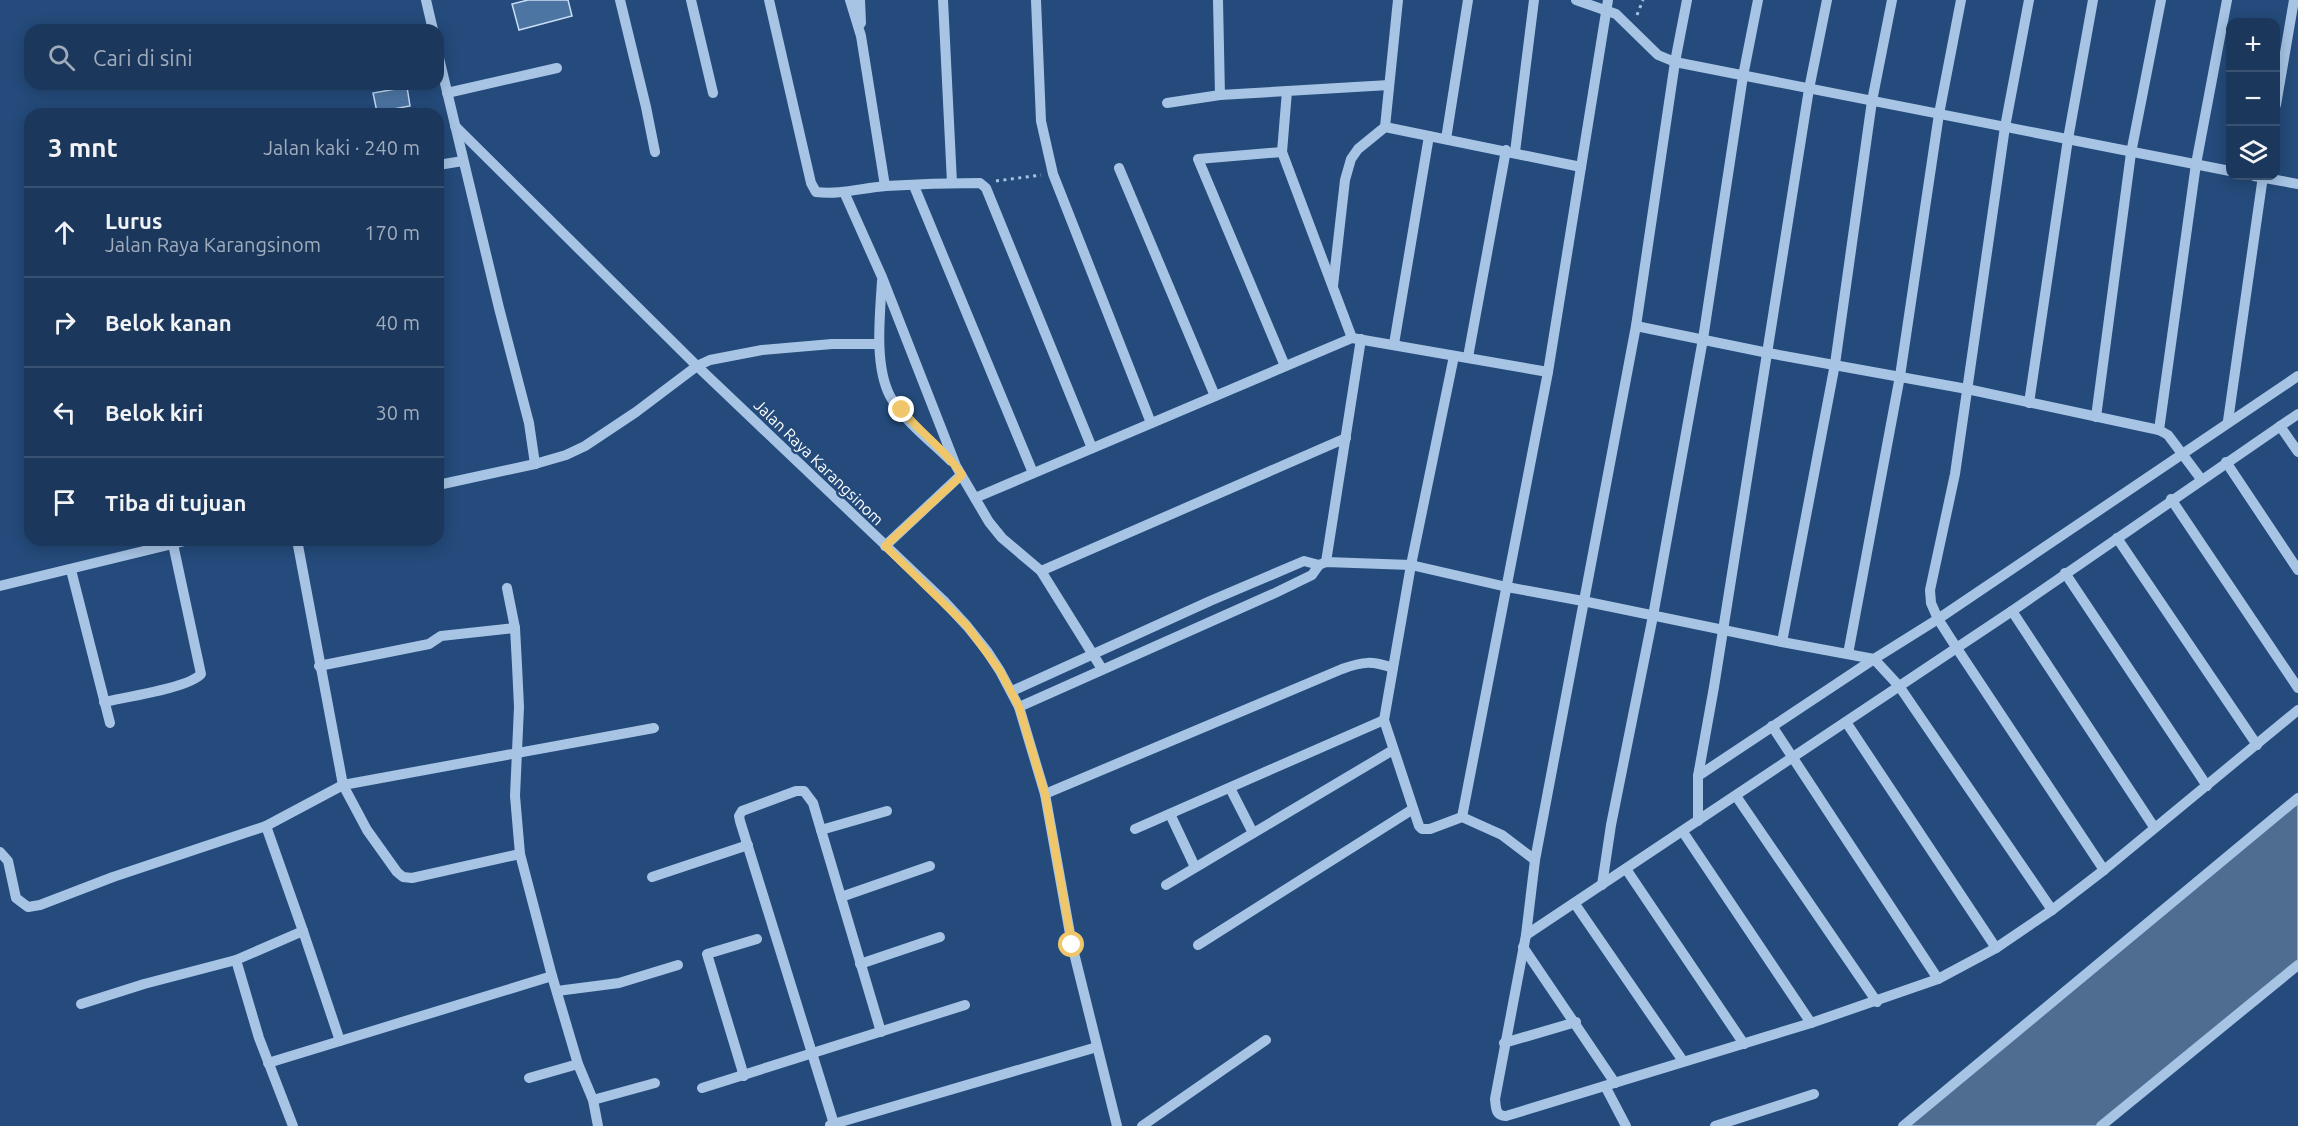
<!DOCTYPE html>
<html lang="id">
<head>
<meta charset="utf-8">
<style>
	:root { --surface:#1b385c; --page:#284365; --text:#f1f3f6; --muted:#a0acbb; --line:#395272 }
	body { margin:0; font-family:Ubuntu,sans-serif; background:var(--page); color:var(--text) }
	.controls { position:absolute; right:18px; top:18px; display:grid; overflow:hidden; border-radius:12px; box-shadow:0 3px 15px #0003 }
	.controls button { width:54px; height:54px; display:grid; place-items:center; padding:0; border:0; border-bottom:2px solid var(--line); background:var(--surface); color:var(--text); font:30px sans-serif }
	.stop { position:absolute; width:18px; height:18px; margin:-14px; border:4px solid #efc76a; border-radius:50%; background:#fff }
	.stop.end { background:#efc76a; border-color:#fff; box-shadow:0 2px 6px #0008 }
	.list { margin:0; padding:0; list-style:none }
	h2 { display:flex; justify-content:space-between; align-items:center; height:78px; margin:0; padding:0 24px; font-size:26px }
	h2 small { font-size:20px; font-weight:400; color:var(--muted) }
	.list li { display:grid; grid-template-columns:39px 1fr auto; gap:18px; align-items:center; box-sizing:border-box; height:90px; padding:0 24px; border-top:2px solid var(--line) }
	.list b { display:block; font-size:22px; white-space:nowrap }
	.list p { margin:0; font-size:20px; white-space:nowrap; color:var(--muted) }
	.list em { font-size:20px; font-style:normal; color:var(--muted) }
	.icon { flex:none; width:33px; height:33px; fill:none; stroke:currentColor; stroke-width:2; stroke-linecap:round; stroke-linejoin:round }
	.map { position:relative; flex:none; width:2298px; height:1126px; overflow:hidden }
	.search { position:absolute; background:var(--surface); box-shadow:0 3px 15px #0003; left:24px; top:24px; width:420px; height:66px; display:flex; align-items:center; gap:15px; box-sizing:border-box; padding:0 21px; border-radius:18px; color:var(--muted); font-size:22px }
	.panel { position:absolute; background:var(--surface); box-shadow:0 3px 15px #0003; left:24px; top:108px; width:420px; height:438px; border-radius:18px }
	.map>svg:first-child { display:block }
	.water { fill:#4f6d90; stroke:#9bbfe6; stroke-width:1.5 }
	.building { fill:#4c75a4; stroke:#caddf4; stroke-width:1.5 }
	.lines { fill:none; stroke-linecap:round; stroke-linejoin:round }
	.path { stroke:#a7c4e5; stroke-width:3; stroke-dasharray:3 4.5; stroke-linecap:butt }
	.minor { stroke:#a7c4e5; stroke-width:10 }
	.route { stroke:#efc76a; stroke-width:8 }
	.labels { text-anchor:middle; stroke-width:5; stroke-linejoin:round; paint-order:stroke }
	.street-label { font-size:16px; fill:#fff; stroke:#244b7b }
</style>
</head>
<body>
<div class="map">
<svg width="2298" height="1126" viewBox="0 0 2298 1126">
	<rect width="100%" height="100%" fill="#244b7b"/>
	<!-- water -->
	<path class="water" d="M2298 797V965L2101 1126H1903Z"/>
	<!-- building -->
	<g class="building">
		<path d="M528 0H568L572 16 519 30 512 4Z"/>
		<path d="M407 87 410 106 377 112 373 93Z"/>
	</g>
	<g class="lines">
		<!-- path -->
		<g class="path">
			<path d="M1637 15 1643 0"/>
			<path d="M996 181 1041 175"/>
		</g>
		<!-- minor -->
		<g class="minor">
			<path d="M426 0 433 30"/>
			<path d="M620 0 646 107 655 152"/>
			<path d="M691 0 713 93"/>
			<path d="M769 0 811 183 816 192C840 195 862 188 886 186 917 184 949 183 980 183L986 188 1092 448"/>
			<path d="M850 0 861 36 885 186"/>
			<path d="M860 0 861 23"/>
			<path d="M943 0 952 183"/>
			<path d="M1036 0 1041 121 1053 174 1151 423"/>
			<path d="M1218 0 1220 95"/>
			<path d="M1576 0 1616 14 1658 55 1675 62 2230 171"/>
			<path d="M1687 0 1675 62 1636 326 1535 860 1526 935 1495 1099C1496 1107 1495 1116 1506 1116L1811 1023 1938 979 1996 948 2052 910 2104 870 2298 710"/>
			<path d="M2029 0 2005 127 1955 474 1930 590 1931 603 1938 619 1956 647 2104 870"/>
			<path d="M438 54 499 308 529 423 535 464 438 485"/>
			<path d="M1287 91 1282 152 1352 338"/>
			<path d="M447 93 557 68"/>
			<path d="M1167 103 1220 95 1389 85"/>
			<path d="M2276 105 2294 0"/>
			<path d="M455 126 697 366 943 600 967 626 987 651 1000 671 1019 707 1045 794 1072 945 1117 1126"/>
			<path d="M1385 127 1398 0"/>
			<path d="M1446 139 1468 0"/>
			<path d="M1282 152 1198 159 1285 366"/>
			<path d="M1515 152 1534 0"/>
			<path d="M438 165 463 161"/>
			<path d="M1119 168 1215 396"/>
			<path d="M2254 176 2298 184"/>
			<path d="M914 186 1033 473"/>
			<path d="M844 192 882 277 956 466 989 522 1002 538 1041 571 1102 669"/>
			<path d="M882 281C880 315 874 365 890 396 902 419 933 443 951 461"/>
			<path d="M1333 286 1345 180 1351 159 1358 149 1385 127 1581 167"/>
			<path d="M1636 326 1768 353 1967 389 2159 430 2168 435 2201 479"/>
			<path d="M1394 344 1429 136"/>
			<path d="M1454 356 1411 565 1384 720 1419 826 1422 829H1430L1462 817 1502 835 1535 860"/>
			<path d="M1468 357 1506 150"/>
			<path d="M2029 403 2068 139 2093 0"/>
			<path d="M2096 417 2131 153 2161 0"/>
			<path d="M2228 421 2263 176"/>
			<path d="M2280 426 2298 452"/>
			<path d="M2159 430 2196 164 2227 0"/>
			<path d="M2226 462 2298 570"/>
			<path d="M535 464 566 455 585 446 636 412 697 366 710 360 762 350 832 344H878"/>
			<path d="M975 498 1352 338 1548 372"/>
			<path d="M2171 499 2298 688"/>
			<path d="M2117 538 2257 745"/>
			<path d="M885 546 961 475"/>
			<path d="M1326 562 1361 339"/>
			<path d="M71 570 110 723"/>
			<path d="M1041 571 1346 438"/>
			<path d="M2065 573 2207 786"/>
			<path d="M0 586 189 540"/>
			<path d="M507 588 515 628 517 665 519 707 515 796 520 854 552 976 578 1064 593 1100 598 1126"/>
			<path d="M2012 611 2154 827"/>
			<path d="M1782 642 1835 364 1872 101 1892 0"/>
			<path d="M1848 654 1900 376 1939 114 1961 0"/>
			<path d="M319 666 429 644 441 636 515 628"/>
			<path d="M1012 691 1210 601 1304 561 1319 565 1326 562 1411 565 1507 587 1583 601 1782 642 1874 659 1899 686 2052 910"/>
			<path d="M104 702C125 697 189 688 201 674L173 544"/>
			<path d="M1019 707 1275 593 1312 575 1319 565"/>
			<path d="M1846 722 1996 948"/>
			<path d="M1772 726 1938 979"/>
			<path d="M1698 776 1874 659 1938 619 2298 376"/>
			<path d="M1230 788 1253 833"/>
			<path d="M1045 794 1342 669C1364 661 1372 661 1393 668"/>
			<path d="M1736 796 1877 1002"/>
			<path d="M1170 814 1195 867"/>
			<path d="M1462 817 1548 372 1608 0"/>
			<path d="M1698 821V776L1714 687 1809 89 1827 0"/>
			<path d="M1135 829 1384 720"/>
			<path d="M821 830 887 811"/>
			<path d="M1683 832 1811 1023"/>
			<path d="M0 852 8 861 16 898 28 907 40 905 113 877 266 826"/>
			<path d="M520 854 412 878 403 877 397 872 367 830 343 785 654 728"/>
			<path d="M1626 869 1744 1044"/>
			<path d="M652 877 748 845"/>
			<path d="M1166 885 1393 750"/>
			<path d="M1602 885 1611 825 1653 616 1703 339 1743 76 1758 0"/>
			<path d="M841 897 930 866"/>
			<path d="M1575 904 1683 1061"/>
			<path d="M303 931 340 1041 552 976"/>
			<path d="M1526 935 2012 611 2298 414"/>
			<path d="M1198 945 1413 809"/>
			<path d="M1523 947 1615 1083"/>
			<path d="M860 964 940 937"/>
			<path d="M557 991 619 983 678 965"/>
			<path d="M81 1004 144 984 236 960"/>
			<path d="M1504 1043 1576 1022"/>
			<path d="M268 1063 340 1041"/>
			<path d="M744 1076 707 954 757 939"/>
			<path d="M529 1078 578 1064"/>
			<path d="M1605 1086 1626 1126"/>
			<path d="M702 1088 965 1005"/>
			<path d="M593 1100 655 1083"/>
			<path d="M834 1124 740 821 739 816 742 811 796 791H804L813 803 881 1032"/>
			<path d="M830 1125 1097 1047"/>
			<path d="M293 1126 259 1038 236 960 303 931 266 826 343 785 297 540"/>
			<path d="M1142 1126 1266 1040"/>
			<path d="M1715 1126 1814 1094"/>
			<path d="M1903 1126 2298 798"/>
			<path d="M2101 1126 2298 965"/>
		</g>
	</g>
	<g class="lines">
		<!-- route -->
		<path class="route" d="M902 410C920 433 946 450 962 475L885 546 967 626 1000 671 1019 707 1045 794 1072 945"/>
	</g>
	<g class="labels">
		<!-- street labels -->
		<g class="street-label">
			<text transform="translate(819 462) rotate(44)" y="6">Jalan Raya Karangsinom</text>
		</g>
	</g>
</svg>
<div class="controls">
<button>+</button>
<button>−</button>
<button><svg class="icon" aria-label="layers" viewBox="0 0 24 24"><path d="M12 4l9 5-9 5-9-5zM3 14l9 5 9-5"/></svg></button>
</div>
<div class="stop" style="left:1072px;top:945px"></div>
<div class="stop end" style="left:902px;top:410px"></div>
<div class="search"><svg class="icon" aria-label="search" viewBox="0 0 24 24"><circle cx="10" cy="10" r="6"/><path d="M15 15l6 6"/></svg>Cari di sini</div>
<section class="panel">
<h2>3 mnt<small>Jalan kaki · 240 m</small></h2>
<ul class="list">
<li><svg class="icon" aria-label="ahead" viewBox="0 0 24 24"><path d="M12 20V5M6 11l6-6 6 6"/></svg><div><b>Lurus</b><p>Jalan Raya Karangsinom</p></div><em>170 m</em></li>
<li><svg class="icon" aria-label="right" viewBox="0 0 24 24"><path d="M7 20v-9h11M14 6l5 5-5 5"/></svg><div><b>Belok kanan</b></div><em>40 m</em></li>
<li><svg class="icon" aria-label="left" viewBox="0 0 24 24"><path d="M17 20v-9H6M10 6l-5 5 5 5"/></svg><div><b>Belok kiri</b></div><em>30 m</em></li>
<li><svg class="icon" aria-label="arrive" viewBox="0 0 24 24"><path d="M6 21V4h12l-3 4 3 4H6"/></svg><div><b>Tiba di tujuan</b></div></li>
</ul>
</section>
</div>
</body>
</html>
